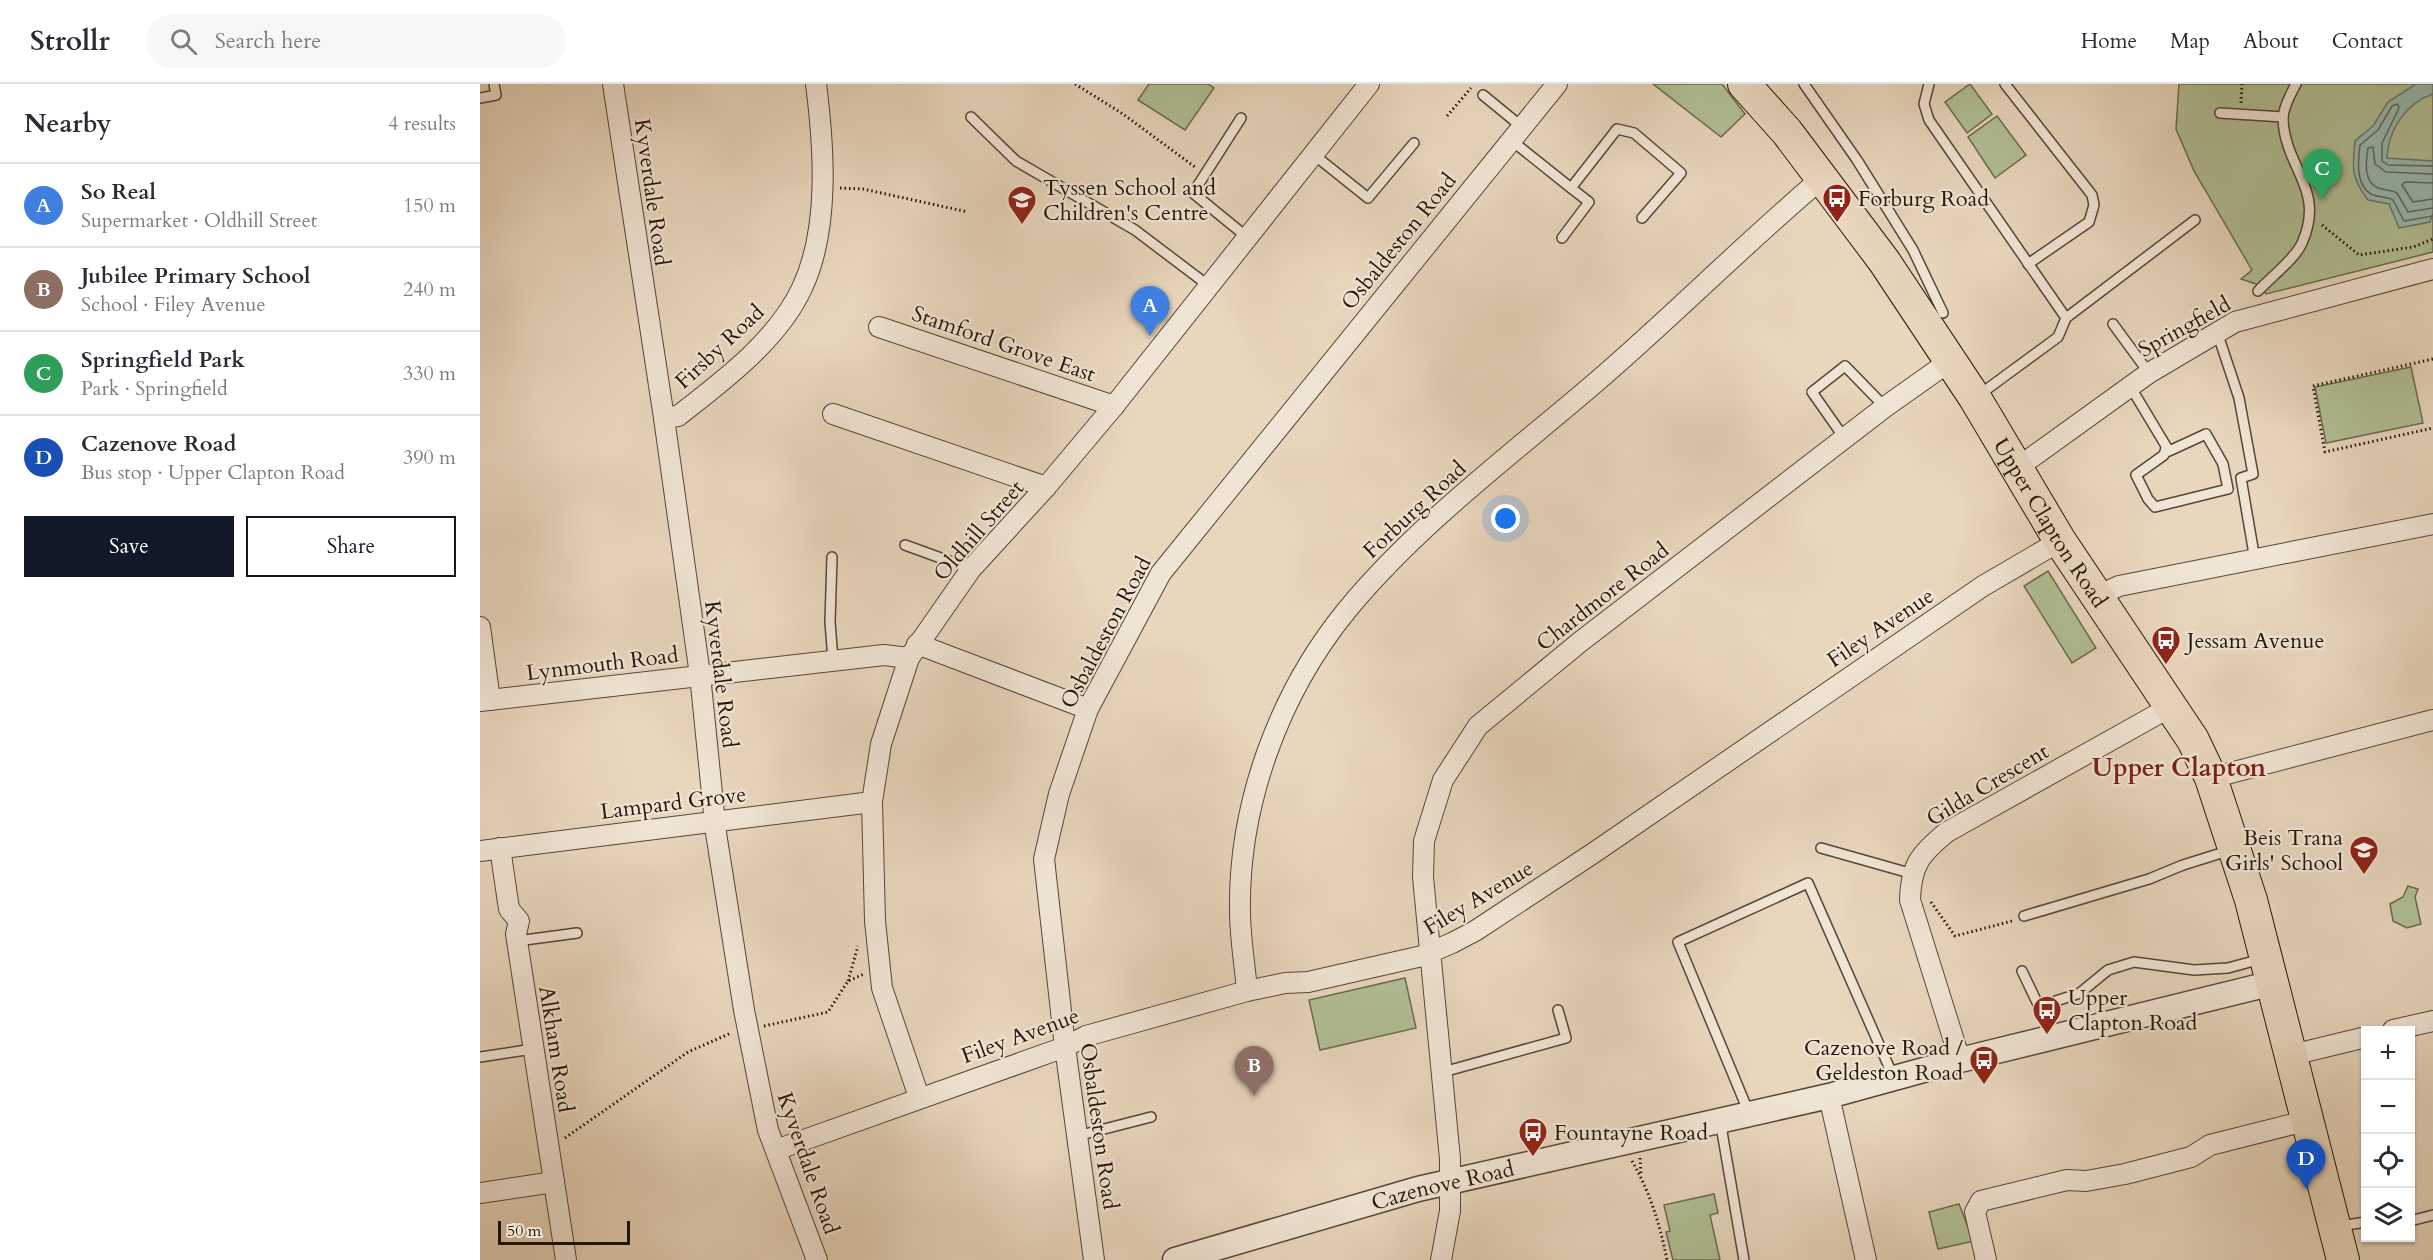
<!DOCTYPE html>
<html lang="en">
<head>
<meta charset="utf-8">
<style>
	:root { --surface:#fff; --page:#f7f7f7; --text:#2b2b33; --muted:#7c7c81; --line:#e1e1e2; --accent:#111827 }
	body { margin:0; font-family:Cardo,serif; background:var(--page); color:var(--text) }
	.controls { position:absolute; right:18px; bottom:18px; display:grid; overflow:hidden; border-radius:0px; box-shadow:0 2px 4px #0004 }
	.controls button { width:54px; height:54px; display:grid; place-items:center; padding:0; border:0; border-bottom:2px solid var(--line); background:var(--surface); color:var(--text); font:30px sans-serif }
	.scale { position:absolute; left:18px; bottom:15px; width:132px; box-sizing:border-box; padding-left:6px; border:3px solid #24170a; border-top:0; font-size:16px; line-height:21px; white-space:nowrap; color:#24170a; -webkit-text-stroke:4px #f0e4d4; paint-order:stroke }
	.you { position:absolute; left:1026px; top:435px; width:21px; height:21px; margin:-15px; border:4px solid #fff; border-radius:50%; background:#1a73e8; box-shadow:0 0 0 9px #1a73e833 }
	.badge { display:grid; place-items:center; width:39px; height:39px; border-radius:50%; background:var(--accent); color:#fff; font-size:20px; font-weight:700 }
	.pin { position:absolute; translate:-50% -50px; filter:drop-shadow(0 2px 3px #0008) }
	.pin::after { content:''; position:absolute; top:32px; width:21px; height:18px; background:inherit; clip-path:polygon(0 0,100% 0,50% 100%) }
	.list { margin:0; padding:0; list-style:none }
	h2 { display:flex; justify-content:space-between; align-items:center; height:78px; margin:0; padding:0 24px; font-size:26px }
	h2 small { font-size:20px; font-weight:400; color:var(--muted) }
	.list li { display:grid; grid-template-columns:39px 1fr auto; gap:18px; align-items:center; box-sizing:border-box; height:84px; padding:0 24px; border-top:2px solid var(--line) }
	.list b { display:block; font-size:22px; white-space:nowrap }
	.list p { margin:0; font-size:20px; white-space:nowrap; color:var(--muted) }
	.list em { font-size:20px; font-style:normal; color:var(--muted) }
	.actions { display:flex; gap:12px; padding:18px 24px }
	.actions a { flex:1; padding:14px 0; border:2px solid var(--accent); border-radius:0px; text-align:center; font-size:21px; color:var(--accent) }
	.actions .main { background:var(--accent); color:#fff }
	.icon { flex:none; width:33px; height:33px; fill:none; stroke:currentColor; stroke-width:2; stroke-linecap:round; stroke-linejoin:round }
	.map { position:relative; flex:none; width:1953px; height:1176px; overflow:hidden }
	header { display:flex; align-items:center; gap:36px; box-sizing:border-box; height:84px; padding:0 30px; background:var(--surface); border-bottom:2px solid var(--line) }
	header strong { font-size:28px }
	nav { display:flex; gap:33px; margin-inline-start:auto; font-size:21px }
	.search { width:420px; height:54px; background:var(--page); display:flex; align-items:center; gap:15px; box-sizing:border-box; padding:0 21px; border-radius:33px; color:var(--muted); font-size:22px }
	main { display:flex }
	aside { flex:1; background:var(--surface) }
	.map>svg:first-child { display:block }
	.green { fill:#b1bf95; stroke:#6a6b50; stroke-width:1.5 }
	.water { fill:#97b9b0; stroke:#69786e; stroke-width:1.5 }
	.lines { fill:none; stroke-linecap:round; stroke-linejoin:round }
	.shore { stroke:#5e685d; stroke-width:1.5 }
	.service-casing { stroke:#554737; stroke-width:12 }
	.minor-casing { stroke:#554737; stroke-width:22 }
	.tertiary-casing { stroke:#554737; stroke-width:27 }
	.trunk-casing { stroke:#24170a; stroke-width:34 }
	.path { stroke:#24170a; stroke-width:3; stroke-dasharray:1.5 3; stroke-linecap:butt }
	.service { stroke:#f0e4d4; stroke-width:9 }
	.minor { stroke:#f0e4d4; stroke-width:20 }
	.tertiary { stroke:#f0e4d4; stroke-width:24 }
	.trunk { stroke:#e8d6bd; stroke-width:32 }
	.labels { text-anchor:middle; stroke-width:4.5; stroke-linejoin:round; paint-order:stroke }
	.poi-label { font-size:22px; fill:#24170a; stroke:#f0e4d4; text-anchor:start }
	.street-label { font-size:22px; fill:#24170a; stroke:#f0e4d4 }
	.quarter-label { font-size:26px; font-weight:bold; fill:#7a1f14; stroke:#f0e4d4 }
</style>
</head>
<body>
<header>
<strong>Strollr</strong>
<div class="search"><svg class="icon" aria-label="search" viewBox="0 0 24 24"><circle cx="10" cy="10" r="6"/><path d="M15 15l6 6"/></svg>Search here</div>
<nav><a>Home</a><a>Map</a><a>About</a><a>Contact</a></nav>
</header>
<main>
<aside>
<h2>Nearby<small>4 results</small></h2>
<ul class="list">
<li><span class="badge" style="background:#3f7fe0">A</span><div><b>So Real</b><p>Supermarket · Oldhill Street</p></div><em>150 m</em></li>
<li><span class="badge" style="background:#8d6e63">B</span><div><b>Jubilee Primary School</b><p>School · Filey Avenue</p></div><em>240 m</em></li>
<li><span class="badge" style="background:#2e9e5b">C</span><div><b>Springfield Park</b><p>Park · Springfield</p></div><em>330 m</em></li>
<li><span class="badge" style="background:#1a4fb4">D</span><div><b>Cazenove Road</b><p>Bus stop · Upper Clapton Road</p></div><em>390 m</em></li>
</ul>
<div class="actions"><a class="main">Save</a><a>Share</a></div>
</aside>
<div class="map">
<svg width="1953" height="1176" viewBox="0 0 1953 1176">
	<rect width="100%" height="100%" fill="#e8d6bd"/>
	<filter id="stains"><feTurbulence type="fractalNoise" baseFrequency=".00333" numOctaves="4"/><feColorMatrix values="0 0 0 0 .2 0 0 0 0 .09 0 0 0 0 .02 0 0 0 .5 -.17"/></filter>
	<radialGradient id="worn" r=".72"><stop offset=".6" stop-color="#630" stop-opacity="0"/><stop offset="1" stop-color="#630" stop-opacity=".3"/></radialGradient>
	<!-- green -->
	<g class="green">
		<path d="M669 0H728L734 4 705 46 658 16Z"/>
		<path d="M1173 0H1242L1265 30 1241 53Z"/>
		<path d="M1490 0 1512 30 1487 49 1465 18Z"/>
		<path d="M1699 0H1953V168L1786 210 1779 201 1761 195 1772 186 1714 87 1696 45Z"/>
		<path d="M1517 32 1546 71 1515 94 1488 53Z"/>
		<path d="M1931 283 1943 339 1846 359 1835 303Z"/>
		<path d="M1568 487 1616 564 1592 579 1544 502Z"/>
		<path d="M1928 802 1938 805 1935 813 1941 840 1927 844 1913 837 1910 820 1923 813Z"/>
		<path d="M925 894 936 944 840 966 829 916Z"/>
		<path d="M1234 1110 1238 1129 1230 1131 1240 1176H1193L1186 1148 1190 1147 1184 1121Z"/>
		<path d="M1479 1120 1488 1143H1491L1494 1157 1458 1165 1449 1128Z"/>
	</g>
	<!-- water -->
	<path class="water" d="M1936 0H1953V10C1926 19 1908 46 1907 74L1953 77V129L1950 138 1919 144 1909 120 1888 116C1871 94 1872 84 1875 57L1893 42 1908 18Z"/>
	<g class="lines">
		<!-- shore -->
		<g class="shore">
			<path d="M1953 82 1908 81 1902 77V59L1919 24 1918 20 1912 22 1898 46 1880 61C1878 76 1875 103 1893 111 1899 113 1907 113 1913 116L1924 137 1953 132"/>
			<path d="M1953 90 1906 88 1895 80 1893 63 1888 64C1886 77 1883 98 1898 104 1904 106 1911 106 1917 109L1928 128 1953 124"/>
			<path d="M1953 99 1925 98 1922 101 1933 118 1953 115"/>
		</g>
		<!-- service casing -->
		<g class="service-casing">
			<g id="service">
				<path d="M1324 0 1377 76 1433 166 1463 229"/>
				<path d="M1449 0 1444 20 1449 36 1586 234 1578 253 1499 311"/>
				<path d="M1525 0 1612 111 1614 121 1609 138 1548 180"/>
				<path d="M1003 11 1042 43"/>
				<path d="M0 14 16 11 14 0"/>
				<path d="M1740 29 1803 33"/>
				<path d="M491 33 536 77 655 146 729 202"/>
				<path d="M761 34 713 109 768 154"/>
				<path d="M1031 56 1091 104 1137 45 1154 49 1201 89 1162 134"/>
				<path d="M833 70 888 114 934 59"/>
				<path d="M1082 154 1109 118 1091 104"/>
				<path d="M1778 207C1790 194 1816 174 1822 159 1846 105 1805 85 1803 35 1803 24 1811 9 1816 0"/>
				<path d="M1586 234 1715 136"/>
				<path d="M1633 240 1669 289"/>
				<path d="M1737 248 1759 314 1773 390 1761 394 1775 476"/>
				<path d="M1650 302 1689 367 1726 350 1743 380 1748 405 1675 423 1668 415 1656 391 1684 371 1686 364"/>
				<path d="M1365 355 1332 308 1365 282 1405 323"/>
				<path d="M425 461 491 485"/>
				<path d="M352 473 350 538 353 576"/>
				<path d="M1341 764 1433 790"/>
				<path d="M1544 832 1669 795 1703 781 1751 766"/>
				<path d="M37 857 97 849"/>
				<path d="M1542 887 1564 933"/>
				<path d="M1569 953 1564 933 1573 918 1600 909 1628 886 1654 878 1714 886 1748 884 1781 875"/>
				<path d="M0 973 53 965"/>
				<path d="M963 988 1086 954 1078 926"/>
				<path d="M1269 1029 1198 858 1328 799 1413 992"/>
				<path d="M1240 1036 1264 1176"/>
				<path d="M597 1052 671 1033"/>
				<path d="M1930 1137 1953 1131"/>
				<path d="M1860 1142 1886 1138"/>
			</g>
		</g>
		<!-- minor casing -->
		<g class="minor-casing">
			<g id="minor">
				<path d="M133 0 184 334 220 591 236 749 264 926 288 1046 337 1176"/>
				<path d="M399 243 634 322"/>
				<path d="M353 330 566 403"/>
				<path d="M184 334 198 332C243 297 298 256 322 204 350 145 344 63 336 0"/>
				<path d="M1537 384 1669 289 1755 238 1953 185"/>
				<path d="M1618 512 1639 502 1953 440"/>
				<path d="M0 543 10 616"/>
				<path d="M437 560 608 625"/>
				<path d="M0 617 404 571 429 574"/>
				<path d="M1731 694 1953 636"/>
				<path d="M20 764 29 825 39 837 36 850 86 1176"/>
				<path d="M0 767 392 718"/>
				<path d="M767 907C765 881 760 854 760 828 758 721 799 609 867 526 938 440 1031 371 1115 299 1192 233 1264 160 1342 94"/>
				<path d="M1913 946 1953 937"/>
				<path d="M1812 971 1886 953"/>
				<path d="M1480 976 1430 816C1431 781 1440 770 1467 748L1692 622"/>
				<path d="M1349 1012 1386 1176"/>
				<path d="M439 1013 402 904 395 837 392 718 401 660 429 574 491 485 566 403 634 322 889 0"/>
				<path d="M296 1066 585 963 606 952 767 907 805 899 828 898 942 872 972 859 995 847 1112 770 1503 502 1580 457"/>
				<path d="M0 1109 74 1098"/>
				<path d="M614 1176 585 963 564 775 579 710 608 625 681 489 1077 0"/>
				<path d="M961 1176 970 1127V1075L943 793 944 757 963 696 998 642 1100 558 1405 323 1470 277"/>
				<path d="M1506 1176 1495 1128 1501 1117 1587 1096 1606 1097 1645 1090 1711 1073 1730 1061 1829 1036"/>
			</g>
		</g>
		<!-- tertiary casing -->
		<g class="tertiary-casing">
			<g id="tertiary">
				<path id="s1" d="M695 1176 938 1105 1349 1012 1480 976 1793 899"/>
			</g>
		</g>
		<!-- trunk casing -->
		<g class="trunk-casing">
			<g id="trunk">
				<path id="s2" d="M1264 0 1307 48 1404 177 1495 314 1580 457 1713 656 1731 694 1771 816 1863 1176"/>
			</g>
		</g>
		<!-- path -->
		<g class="path">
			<path d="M595 0 643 30 715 83"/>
			<path d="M1761 19 1762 0"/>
			<path d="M967 32 991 4"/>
			<path d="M360 104 383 105 488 128"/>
			<path d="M1842 141 1879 171 1933 163 1953 155"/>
			<path d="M1953 275 1833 302 1845 368 1953 344"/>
			<path d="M1451 818 1475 852 1532 837"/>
			<path d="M368 897 378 862"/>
			<path d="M284 942 348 928 368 897 384 890"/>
			<path d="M85 1054 208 968 251 949"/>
			<path d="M1160 1074 1161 1091"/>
			<path d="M1152 1077C1170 1108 1180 1141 1187 1176"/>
		</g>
		<!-- service -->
		<use href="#service" class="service"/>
		<!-- minor -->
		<use href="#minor" class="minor"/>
		<!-- tertiary -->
		<use href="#tertiary" class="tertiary"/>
		<!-- trunk -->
		<use href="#trunk" class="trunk"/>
	</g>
	<!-- icons -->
	<defs>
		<g id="bus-pin" transform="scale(1.5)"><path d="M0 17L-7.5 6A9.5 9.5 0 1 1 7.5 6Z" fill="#8f2418" stroke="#f0e4d4"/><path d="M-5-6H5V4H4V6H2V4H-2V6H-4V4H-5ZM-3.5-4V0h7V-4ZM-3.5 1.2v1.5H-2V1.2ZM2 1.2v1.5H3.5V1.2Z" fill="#fff"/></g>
		<g id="school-pin" transform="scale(1.5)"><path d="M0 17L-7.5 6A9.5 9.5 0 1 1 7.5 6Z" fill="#8f2418" stroke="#f0e4d4"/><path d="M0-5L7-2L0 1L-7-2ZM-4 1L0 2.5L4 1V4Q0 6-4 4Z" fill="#fff"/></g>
	</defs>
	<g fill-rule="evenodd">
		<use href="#bus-pin" x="1357" y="114"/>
		<use href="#school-pin" x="542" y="116"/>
		<use href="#bus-pin" x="1686" y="556"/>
		<use href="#school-pin" x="1884" y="766"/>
		<use href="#bus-pin" x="1567" y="926"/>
		<use href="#bus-pin" x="1504" y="976"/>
		<use href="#bus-pin" x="1053" y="1048"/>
	</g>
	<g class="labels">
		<!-- poi labels -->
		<g class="poi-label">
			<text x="563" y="111">Tyssen School and<tspan x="563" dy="25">Children's Centre</tspan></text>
			<text x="1378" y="122">Forburg Road</text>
			<text x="1707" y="564">Jessam Avenue</text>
			<text x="1863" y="761" text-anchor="end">Beis Trana<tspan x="1863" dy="25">Girls' School</tspan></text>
			<text x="1588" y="921">Upper<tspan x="1588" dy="25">Clapton Road</tspan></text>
			<text x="1483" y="971" text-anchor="end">Cazenove Road /<tspan x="1483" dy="25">Geldeston Road</tspan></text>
			<text x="1074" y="1056">Fountayne Road</text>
		</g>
		<!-- street labels -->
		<g class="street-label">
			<text transform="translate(173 108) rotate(82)" y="8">Kyverdale Road</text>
			<text transform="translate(918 157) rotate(-51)" y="8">Osbaldeston Road</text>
			<text transform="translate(1704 242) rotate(-29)" y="8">Springfield</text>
			<text transform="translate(524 259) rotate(19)" y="8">Stamford Grove East</text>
			<text transform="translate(239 262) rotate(-43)" y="8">Firsby Road</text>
			<text transform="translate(934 425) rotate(-43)" y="8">Forburg Road</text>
			<text dy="8" stroke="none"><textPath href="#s2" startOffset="536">Upper Clapton Road</textPath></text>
			<text transform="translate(498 446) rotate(-49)" y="8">Oldhill Street</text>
			<text transform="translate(1122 512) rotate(-38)" y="8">Chardmore Road</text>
			<text transform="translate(1400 543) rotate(-34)" y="8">Filey Avenue</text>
			<text transform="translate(625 548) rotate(-62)" y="8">Osbaldeston Road</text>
			<text transform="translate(122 579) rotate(-7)" y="8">Lynmouth Road</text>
			<text transform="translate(242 590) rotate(83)" y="8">Kyverdale Road</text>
			<text transform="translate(1507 700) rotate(-31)" y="8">Gilda Crescent</text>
			<text transform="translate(193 718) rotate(-7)" y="8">Lampard Grove</text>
			<text transform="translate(998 813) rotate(-31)" y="8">Filey Avenue</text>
			<text transform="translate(540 951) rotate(-20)" y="8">Filey Avenue</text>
			<text transform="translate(77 965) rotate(81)" y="8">Alkham Road</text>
			<text transform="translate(620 1042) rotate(82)" y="8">Osbaldeston Road</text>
			<text transform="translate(329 1079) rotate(71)" y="8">Kyverdale Road</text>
			<text dy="8" stroke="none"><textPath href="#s1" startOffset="278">Cazenove Road</textPath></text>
		</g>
		<!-- quarter labels -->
		<g class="quarter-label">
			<text x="1699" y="692">Upper Clapton</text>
		</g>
	</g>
	<rect width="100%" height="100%" filter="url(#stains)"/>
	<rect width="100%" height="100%" fill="url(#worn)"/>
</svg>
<div class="controls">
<button>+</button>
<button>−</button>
<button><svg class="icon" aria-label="locate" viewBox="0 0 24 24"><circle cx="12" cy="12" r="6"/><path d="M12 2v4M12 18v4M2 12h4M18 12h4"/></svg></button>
<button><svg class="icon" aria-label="layers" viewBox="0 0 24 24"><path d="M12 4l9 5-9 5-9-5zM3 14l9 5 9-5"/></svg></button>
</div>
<div class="scale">50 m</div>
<div class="you"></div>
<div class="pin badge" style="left:670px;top:252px;background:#3f7fe0">A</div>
<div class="pin badge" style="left:774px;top:1012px;background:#8d6e63">B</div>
<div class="pin badge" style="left:1842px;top:115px;background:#2e9e5b">C</div>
<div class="pin badge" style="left:1826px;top:1105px;background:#1a4fb4">D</div>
</div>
</main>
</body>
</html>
